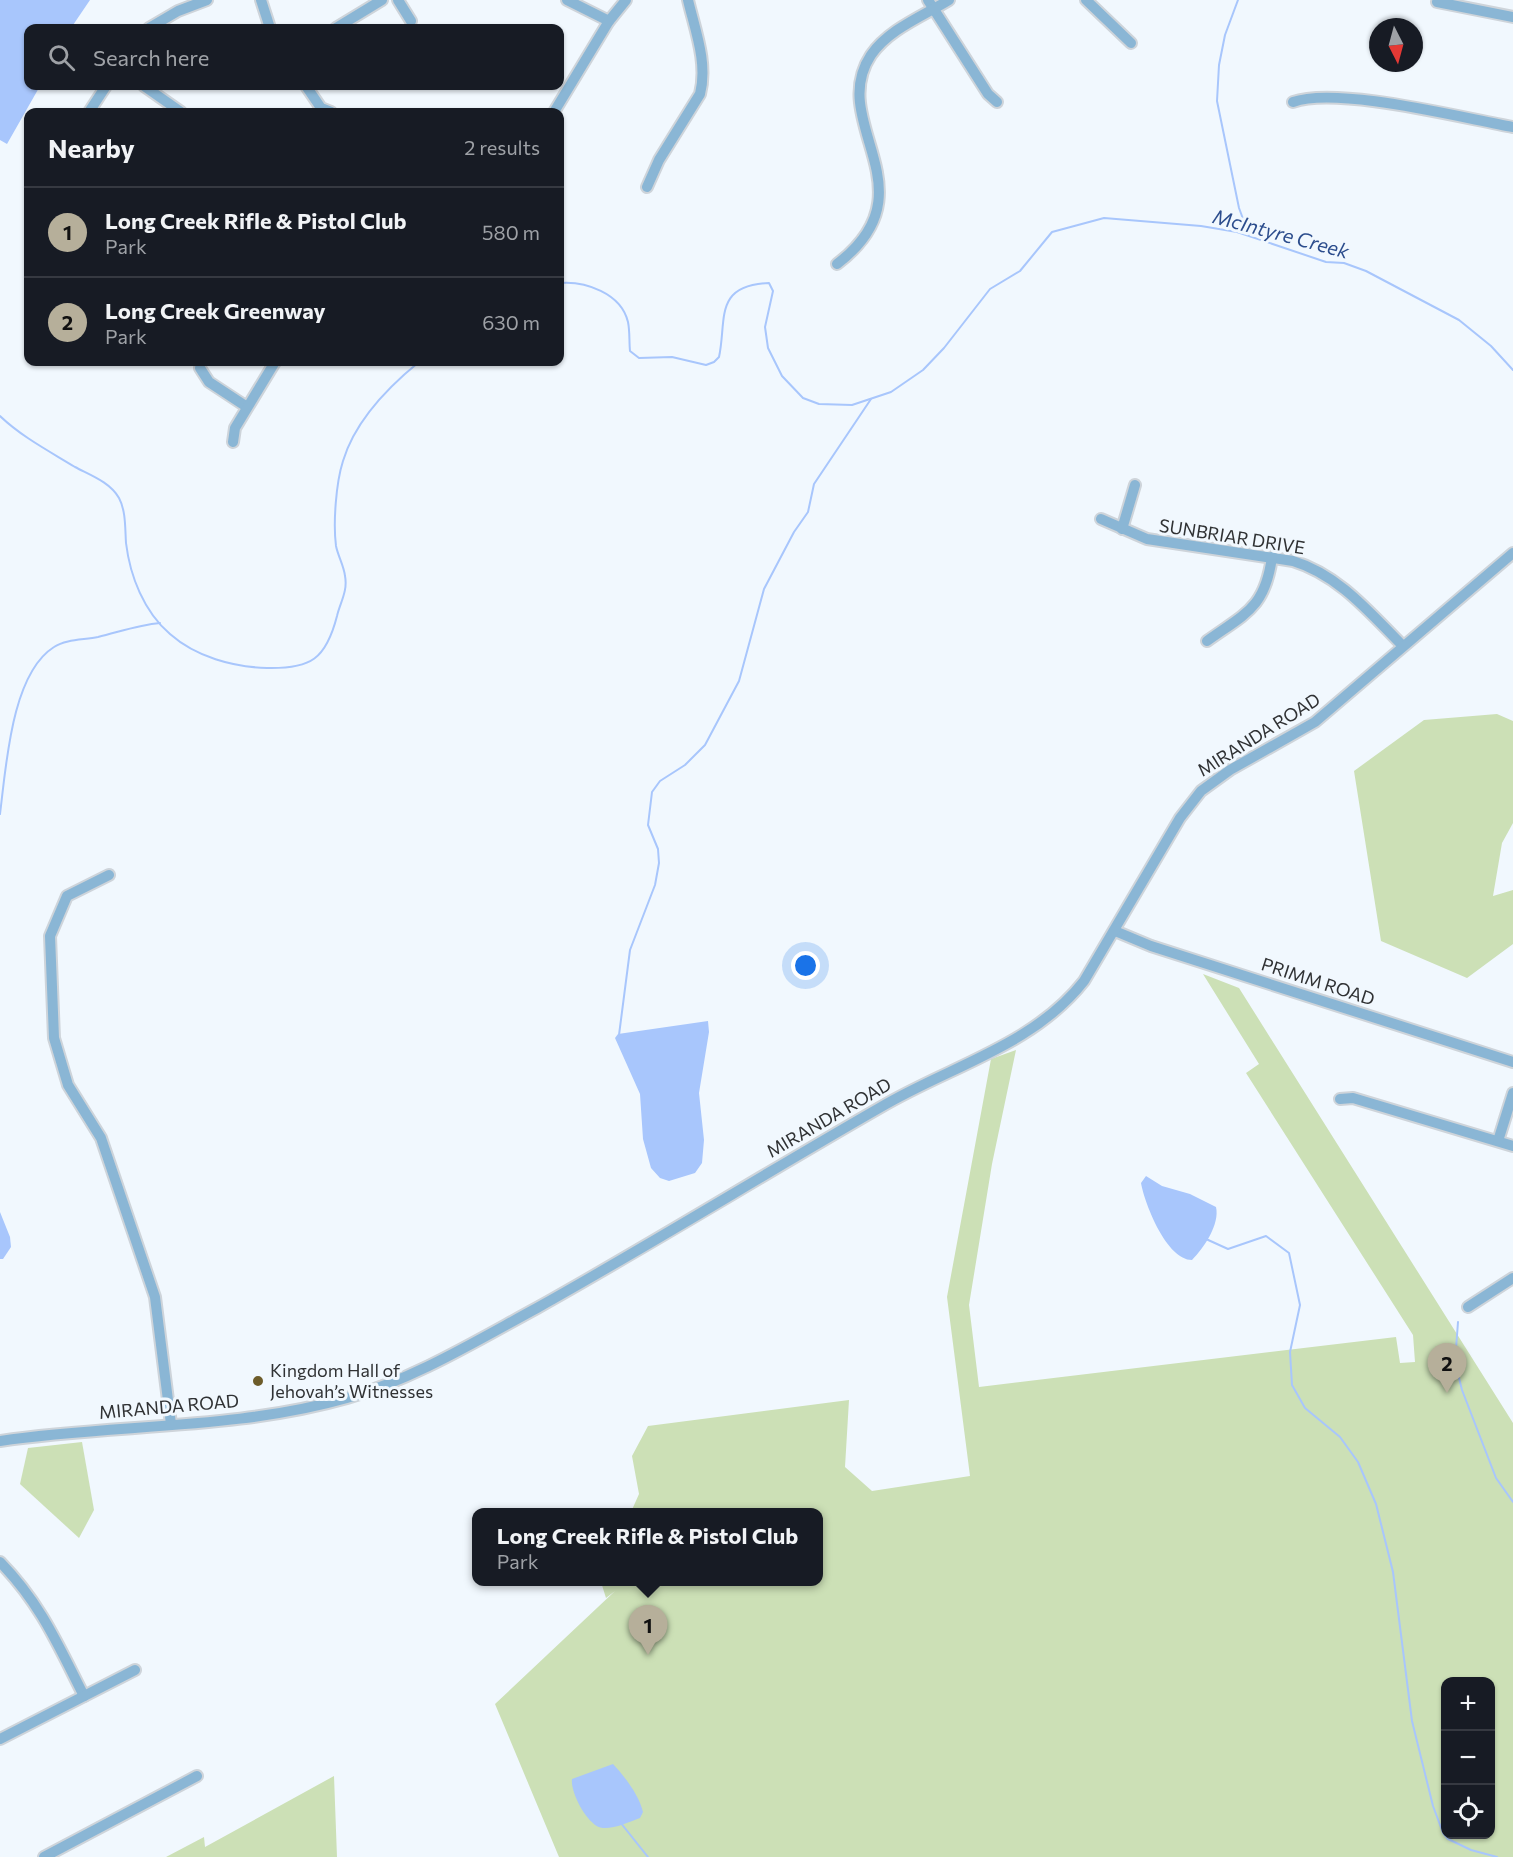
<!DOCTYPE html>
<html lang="en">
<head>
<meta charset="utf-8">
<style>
	:root { --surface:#171b24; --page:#20242c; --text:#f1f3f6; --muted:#9ea1a6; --line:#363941; --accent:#b6af9a }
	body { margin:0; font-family:Commissioner,sans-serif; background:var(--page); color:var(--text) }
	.controls { position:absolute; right:18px; bottom:18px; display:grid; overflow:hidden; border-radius:12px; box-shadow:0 2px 4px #0004 }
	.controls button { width:54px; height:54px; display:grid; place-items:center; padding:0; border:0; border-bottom:2px solid var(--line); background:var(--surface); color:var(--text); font:30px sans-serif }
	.compass { position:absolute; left:1369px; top:18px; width:54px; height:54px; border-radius:50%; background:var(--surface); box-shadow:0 2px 4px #0004; rotate:174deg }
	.you { position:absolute; left:806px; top:966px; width:21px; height:21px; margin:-15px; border:4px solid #fff; border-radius:50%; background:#1a73e8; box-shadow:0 0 0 9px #1a73e833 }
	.badge { display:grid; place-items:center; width:39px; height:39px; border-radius:50%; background:var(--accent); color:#111; font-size:20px; font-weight:700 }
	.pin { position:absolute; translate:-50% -50px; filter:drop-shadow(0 2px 3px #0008) }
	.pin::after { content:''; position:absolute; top:32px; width:21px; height:18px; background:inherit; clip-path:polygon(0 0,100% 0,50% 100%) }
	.popup { position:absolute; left:472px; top:1508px; width:351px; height:78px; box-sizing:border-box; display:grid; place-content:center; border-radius:12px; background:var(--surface); filter:drop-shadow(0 2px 4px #0005); font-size:20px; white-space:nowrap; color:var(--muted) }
	.popup b { font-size:22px; color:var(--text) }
	.popup::after { content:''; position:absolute; left:50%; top:100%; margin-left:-12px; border:12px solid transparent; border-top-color:var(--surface) }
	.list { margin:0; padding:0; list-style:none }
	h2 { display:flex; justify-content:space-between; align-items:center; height:78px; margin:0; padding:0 24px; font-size:26px }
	h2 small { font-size:20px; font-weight:400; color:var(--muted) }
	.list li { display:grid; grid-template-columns:39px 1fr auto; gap:18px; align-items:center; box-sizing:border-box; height:90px; padding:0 24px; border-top:2px solid var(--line) }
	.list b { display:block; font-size:22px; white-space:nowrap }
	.list p { margin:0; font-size:20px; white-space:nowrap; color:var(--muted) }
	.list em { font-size:20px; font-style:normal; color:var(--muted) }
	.icon { flex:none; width:33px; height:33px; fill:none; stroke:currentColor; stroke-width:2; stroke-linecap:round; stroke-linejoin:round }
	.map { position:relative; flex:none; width:1513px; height:1857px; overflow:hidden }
	.search { position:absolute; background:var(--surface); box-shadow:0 2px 4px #0004; left:24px; top:24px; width:540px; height:66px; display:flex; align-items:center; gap:15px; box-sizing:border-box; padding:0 21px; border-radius:12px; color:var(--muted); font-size:22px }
	.panel { position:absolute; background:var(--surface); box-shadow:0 2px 4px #0004; left:24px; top:108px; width:540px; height:258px; border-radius:12px }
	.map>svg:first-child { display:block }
	.green { fill:#cce0b6; fill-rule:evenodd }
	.water { fill:#a8c6fc }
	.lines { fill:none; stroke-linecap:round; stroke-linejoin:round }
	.stream { stroke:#a8c6fc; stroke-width:2 }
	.minor-casing { stroke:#ced4da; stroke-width:14 }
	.minor { stroke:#8ab6d5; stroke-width:10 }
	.poi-dot { fill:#6d5c2a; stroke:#f1f8fe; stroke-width:2 }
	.labels { text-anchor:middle; stroke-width:6; stroke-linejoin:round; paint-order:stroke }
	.street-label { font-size:18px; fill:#303234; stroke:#f1f8fe }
	.poi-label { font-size:18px; fill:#303234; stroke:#f1f8fe; text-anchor:start }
	.water-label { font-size:20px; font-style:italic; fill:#2c4d8d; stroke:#f1f8fe }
</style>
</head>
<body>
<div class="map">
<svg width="1513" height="1857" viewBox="0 0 1513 1857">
	<rect width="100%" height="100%" fill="#f1f8fe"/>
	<!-- green -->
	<g class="green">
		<path d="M1497 714 1513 721V823L1502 843 1493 896 1513 890V944L1467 978 1381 941 1354 771 1424 720Z"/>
		<path d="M1203 974 1239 988 1513 1423V1857H559L495 1704 615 1591 606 1598 601 1582H819V1512H631L639 1494 632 1456 648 1426 849 1400 845 1467 872 1491 970 1476 947 1297 991 1059 1016 1050 992 1164 969 1305 979 1387 1396 1337 1400 1363 1415 1362 1413 1335 1246 1073 1259 1064ZM1446 1682H1490V1834H1446Z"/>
		<path d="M82 1442 94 1510 79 1538 20 1484 28 1448Z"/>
		<path d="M334 1776 337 1857H166L204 1837 205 1847Z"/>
	</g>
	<!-- water -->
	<g class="water">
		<path d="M0 0H90L71 28H28V86H40L7 144 0 140Z"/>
		<path d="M708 1021 709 1032 699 1093 704 1140 702 1163 695 1173 669 1181 660 1178 651 1168 643 1139 640 1094 615 1038 618 1034Z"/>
		<path d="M1146 1176 1162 1186 1190 1194 1216 1207C1220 1224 1204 1248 1192 1260 1167 1260 1145 1205 1141 1183Z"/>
		<path d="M0 1212 10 1237 11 1247 3 1259H0Z"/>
		<path d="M613 1764C625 1777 639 1795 643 1812L640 1818C629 1822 614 1829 603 1828 588 1827 570 1792 572 1779Z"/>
	</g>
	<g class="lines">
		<!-- stream -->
		<g class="stream">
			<path d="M1238 0 1225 35 1219 65 1217 101 1239 208 1249 235"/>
			<path d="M560 283C585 281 621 293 628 322 630 332 629 341 630 351L639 358 672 357 706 365 714 362 719 357C727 321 713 285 769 283L773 291 765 327 768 348 782 376 803 398 819 404 852 405 891 392 923 370 944 348 990 289 1020 271 1052 232 1104 218 1201 226 1237 232 1326 262 1344 263 1366 271 1459 320 1491 346 1513 370"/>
			<path d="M0 416C22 437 49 451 75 467 90 475 110 482 119 498 126 511 125 529 126 543 130 576 144 612 170 634 196 657 233 667 267 668 311 669 326 659 337 616 340 603 348 591 345 576 344 566 338 556 336 546 333 523 336 483 343 461 355 421 387 388 419 362"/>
			<path d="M0 814C6 768 11 674 54 647 66 639 84 640 98 637 119 632 138 625 160 623"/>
			<path d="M619 1035 630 950 655 885 659 863 658 849 648 825 652 792 660 781 685 765 705 745 739 681 764 589 794 532 808 512 814 484 871 399"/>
			<path d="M1206 1239 1228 1249 1266 1236 1289 1253 1300 1305 1290 1352 1292 1385 1305 1408 1340 1437 1358 1462 1376 1504 1393 1572 1412 1721 1433 1806 1443 1833 1448 1839 1471 1850 1497 1857"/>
			<path d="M1458 1322 1455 1362 1462 1390 1496 1478 1513 1502"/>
			<path d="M620 1822 648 1857"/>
		</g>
		<!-- minor casing -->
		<g class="minor-casing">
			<g id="minor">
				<path d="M261 0 270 28"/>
				<path d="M398 0 411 21"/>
				<path d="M567 0 609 21"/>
				<path d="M928 0 988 94 997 102"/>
				<path d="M1086 0 1131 43"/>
				<path d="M1437 2 1513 17"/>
				<path d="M149 28 178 11 207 0"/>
				<path d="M336 28 382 0"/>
				<path d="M144 86 181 112"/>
				<path d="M306 86 321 108 331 112"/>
				<path d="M1293 102C1337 86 1462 118 1513 127"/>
				<path d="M89 112 106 86"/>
				<path d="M554 112 609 21 626 0"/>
				<path d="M647 187 659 160 700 94C708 63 695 30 688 0"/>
				<path d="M837 264C934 190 826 123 871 55 889 29 923 16 949 0"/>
				<path d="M200 368 209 382 247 407"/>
				<path d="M233 442 235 428 275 362"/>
				<path d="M1101 519 1147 539 1293 561C1339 575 1370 613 1403 646"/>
				<path d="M1122 529 1135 485"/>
				<path d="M1207 641C1246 613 1265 608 1272 557"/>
				<path d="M109 875 67 896 50 936 54 1038 68 1085 101 1138 155 1297 171 1424"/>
				<path d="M1115 931 1151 946 1513 1062"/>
				<path d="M1340 1099 1353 1098 1513 1146"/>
				<path d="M1498 1141 1513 1093"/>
				<path d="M1468 1307 1513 1278"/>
				<path d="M0 1441C114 1424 235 1430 347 1398 414 1379 476 1341 537 1308 653 1243 766 1173 881 1107 950 1066 1033 1046 1084 981L1180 818 1201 791 1230 770 1315 722 1513 553"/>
				<path d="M0 1562C41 1604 58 1645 84 1696"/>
				<path d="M0 1739 135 1670"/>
				<path d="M44 1857 197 1776"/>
			</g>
		</g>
		<!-- minor -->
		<use href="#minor" class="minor"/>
	</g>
	<!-- markers -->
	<circle class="poi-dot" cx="258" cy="1381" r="6"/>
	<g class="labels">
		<!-- street labels -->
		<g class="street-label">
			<text transform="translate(1232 537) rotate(9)" y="6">SUNBRIAR DRIVE</text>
			<text transform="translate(1259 735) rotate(-32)" y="6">MIRANDA ROAD</text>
			<text transform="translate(1318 982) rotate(18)" y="6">PRIMM ROAD</text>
			<text transform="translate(829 1118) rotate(-30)" y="6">MIRANDA ROAD</text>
			<text transform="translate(169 1407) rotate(-5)" y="6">MIRANDA ROAD</text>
		</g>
		<!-- poi labels -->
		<g class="poi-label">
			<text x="270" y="1377">Kingdom Hall of<tspan x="270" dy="21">Jehovah’s Witnesses</tspan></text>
		</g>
		<!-- water labels -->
		<g class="water-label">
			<text transform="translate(1281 234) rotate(15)" y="7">McIntyre Creek</text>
		</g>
	</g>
</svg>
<div class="controls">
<button>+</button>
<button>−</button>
<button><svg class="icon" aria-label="locate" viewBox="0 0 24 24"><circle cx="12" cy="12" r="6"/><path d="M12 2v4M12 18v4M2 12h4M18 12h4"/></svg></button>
</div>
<svg class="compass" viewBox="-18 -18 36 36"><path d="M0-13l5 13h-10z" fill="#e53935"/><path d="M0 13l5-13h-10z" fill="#9ea1a6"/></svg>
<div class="you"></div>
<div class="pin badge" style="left:648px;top:1655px">1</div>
<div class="popup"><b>Long Creek Rifle &amp; Pistol Club</b>Park</div>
<div class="pin badge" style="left:1447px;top:1393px">2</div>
<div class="search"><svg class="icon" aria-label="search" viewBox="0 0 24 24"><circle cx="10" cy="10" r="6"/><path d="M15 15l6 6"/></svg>Search here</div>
<section class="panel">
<h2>Nearby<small>2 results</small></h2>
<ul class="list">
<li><span class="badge">1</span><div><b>Long Creek Rifle &amp; Pistol Club</b><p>Park</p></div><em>580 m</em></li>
<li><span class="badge">2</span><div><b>Long Creek Greenway</b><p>Park</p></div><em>630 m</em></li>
</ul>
</section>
</div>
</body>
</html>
